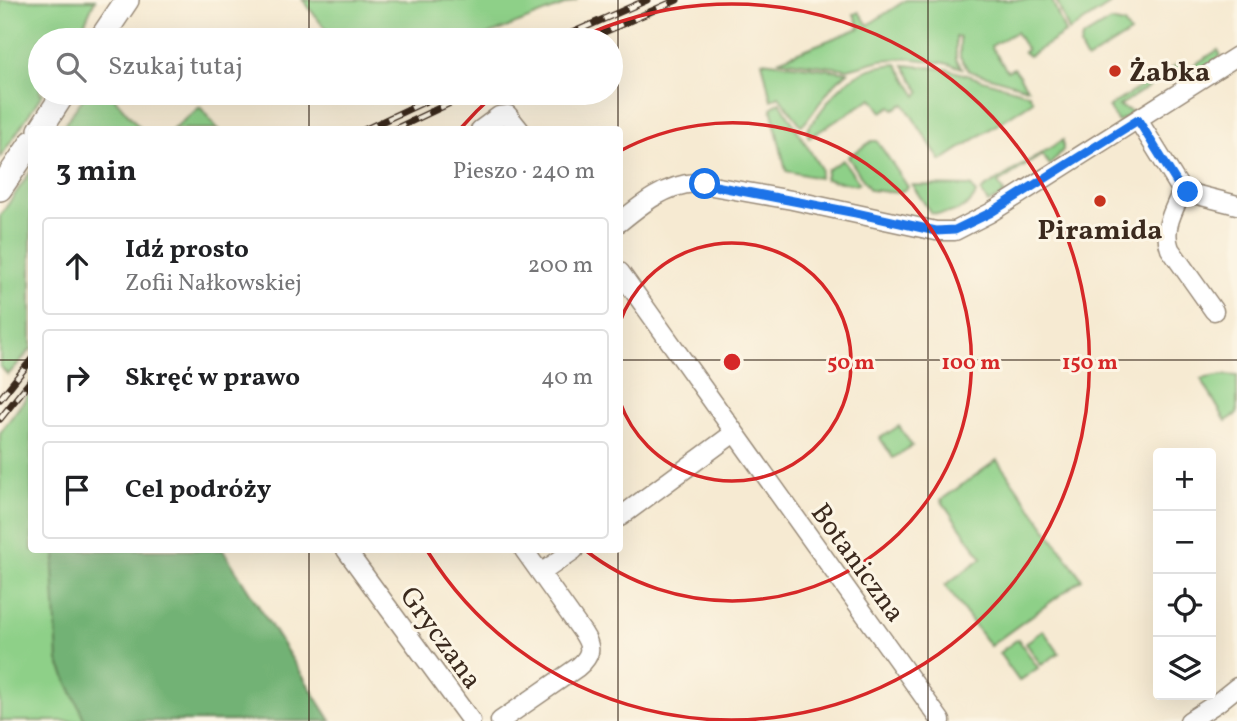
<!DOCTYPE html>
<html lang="pl">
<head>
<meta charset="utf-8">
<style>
	:root { --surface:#fff; --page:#f2f2f2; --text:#202124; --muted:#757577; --line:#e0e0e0 }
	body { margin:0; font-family:Vollkorn,serif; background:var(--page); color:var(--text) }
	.controls { position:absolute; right:21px; bottom:21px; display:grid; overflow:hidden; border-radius:7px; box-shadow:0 7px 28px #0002 }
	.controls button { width:63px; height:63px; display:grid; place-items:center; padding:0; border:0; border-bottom:2px solid var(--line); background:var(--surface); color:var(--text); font:35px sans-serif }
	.stop { position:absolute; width:21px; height:21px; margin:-16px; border:5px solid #1a73e8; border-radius:50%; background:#fff }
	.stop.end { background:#1a73e8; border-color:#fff; box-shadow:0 2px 7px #0008 }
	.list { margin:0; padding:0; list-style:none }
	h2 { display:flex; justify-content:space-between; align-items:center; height:91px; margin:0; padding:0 28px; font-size:30px }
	h2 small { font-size:23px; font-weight:400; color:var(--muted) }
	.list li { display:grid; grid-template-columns:46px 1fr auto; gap:21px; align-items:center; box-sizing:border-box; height:98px; margin:0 14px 14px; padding:0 14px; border:2px solid var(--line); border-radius:7px }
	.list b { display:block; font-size:26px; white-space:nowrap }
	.list p { margin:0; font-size:23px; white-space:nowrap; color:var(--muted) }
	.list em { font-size:23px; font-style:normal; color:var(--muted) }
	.icon { flex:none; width:38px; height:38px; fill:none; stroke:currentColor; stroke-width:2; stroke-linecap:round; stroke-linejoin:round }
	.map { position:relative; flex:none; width:1237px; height:721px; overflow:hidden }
	.search { position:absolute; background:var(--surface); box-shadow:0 7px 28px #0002; left:28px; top:28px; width:595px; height:77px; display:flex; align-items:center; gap:18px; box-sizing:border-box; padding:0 24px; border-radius:38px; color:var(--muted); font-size:26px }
	.panel { position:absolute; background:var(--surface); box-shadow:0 7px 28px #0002; left:28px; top:126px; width:595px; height:427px; border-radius:7px }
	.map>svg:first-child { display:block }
	.green { fill:#8ed088; stroke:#647d53; stroke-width:2 }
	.forest { fill:#72b274; stroke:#566e49; stroke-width:2 }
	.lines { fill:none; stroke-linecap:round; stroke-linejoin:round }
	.minor-casing { stroke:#988a78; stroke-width:21 }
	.tertiary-casing { stroke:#988a78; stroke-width:26 }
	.minor { stroke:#fff; stroke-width:18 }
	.tertiary { stroke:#fff; stroke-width:23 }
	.rail-casing { stroke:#3b2a1e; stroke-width:7 }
	.rail { stroke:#fcf5e5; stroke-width:4.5; stroke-dasharray:13; stroke-linecap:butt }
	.route { stroke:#1a73e8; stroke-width:9 }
	.grid { fill:none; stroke:#3b2a1e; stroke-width:2; stroke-opacity:0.55 }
	.ring { fill:none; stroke:#d62828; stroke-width:3.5 }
	.poi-dot { fill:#c8321e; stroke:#fcf5e5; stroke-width:2.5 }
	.labels { text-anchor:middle; stroke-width:6; stroke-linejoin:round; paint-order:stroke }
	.poi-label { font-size:28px; font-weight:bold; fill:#3b2a1e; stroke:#fcf5e5; text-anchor:start }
	.street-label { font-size:28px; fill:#3b2a1e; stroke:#fcf5e5 }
	.centre { fill:#d62828; stroke:#fcf5e5; stroke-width:3.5 }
	.ring-label { font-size:21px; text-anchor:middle; font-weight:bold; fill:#d62828; stroke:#fcf5e5; stroke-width:6; stroke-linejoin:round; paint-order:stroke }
</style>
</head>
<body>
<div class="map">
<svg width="1237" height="721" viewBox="0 0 1237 721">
	<rect width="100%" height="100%" fill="#fcf5e5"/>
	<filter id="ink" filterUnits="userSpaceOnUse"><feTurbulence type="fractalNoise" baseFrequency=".0143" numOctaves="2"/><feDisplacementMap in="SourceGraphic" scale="14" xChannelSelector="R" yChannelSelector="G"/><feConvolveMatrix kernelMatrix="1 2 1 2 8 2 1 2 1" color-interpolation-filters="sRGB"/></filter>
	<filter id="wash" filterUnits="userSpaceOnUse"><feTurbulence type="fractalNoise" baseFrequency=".00686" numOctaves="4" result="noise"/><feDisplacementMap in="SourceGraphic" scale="28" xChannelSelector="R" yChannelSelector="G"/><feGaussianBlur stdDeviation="1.57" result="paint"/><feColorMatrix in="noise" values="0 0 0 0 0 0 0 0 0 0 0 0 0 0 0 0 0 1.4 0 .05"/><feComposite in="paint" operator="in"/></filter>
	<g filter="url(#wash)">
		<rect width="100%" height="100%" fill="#f6ead2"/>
		<!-- green -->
		<g class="green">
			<path d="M0 0H95L77 40H40V93H43L0 158Z"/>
			<path d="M303 0H577L475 40H334Z"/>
			<path d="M906 0H1052L1065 33 1029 56 1024 52 1027 50 1016 32 991 46 1007 71 1014 68 1027 88 969 71 960 57V37H956V59L962 68 945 63 906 58 881 60 848 69 778 60 860 28 854 14 859 12 868 25Z"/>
			<path d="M1056 0H1117L1069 31Z"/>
			<path d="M1110 21 1124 24 1130 33 1087 60 1080 47 1082 38Z"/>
			<path d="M1218 50 1221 56 1188 77 1173 71 1119 106 1133 112 1118 122 1108 107 1178 64 1184 71Z"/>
			<path d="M762 61 848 72 833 85 805 123 801 125 779 96 771 100Z"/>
			<path d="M897 64 917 96 920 92 904 65 947 69 1029 94 1033 101 941 161 904 104 894 109 891 106 882 112 872 98 809 138 807 130C834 94 848 67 897 64Z"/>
			<path d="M87 93H110L141 129H61Z"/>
			<path d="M780 102 821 169 819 178 786 171 771 108Z"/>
			<path d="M200 107 218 129H173Z"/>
			<path d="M1063 140V150L1050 165 1042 155 998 183 1005 194 988 203 981 192 983 189Z"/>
			<path d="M872 141H877L908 187 899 193 870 190 848 157Z"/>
			<path d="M843 160 859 183 857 185 825 179 827 170Z"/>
			<path d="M31 171V349L8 375 0 366V216Z"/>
			<path d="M912 185 971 186 976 194C969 210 948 216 931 213Z"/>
			<path d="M1223 375 1237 376V414L1226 421 1201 379Z"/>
			<path d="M31 391 32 550H223L331 721H0V433Z"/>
			<path d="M899 426 912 446 893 458 880 438Z"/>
			<path d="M997 460 1082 579 990 646 945 585 982 558 941 500Z"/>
			<path d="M1043 630 1059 653 1041 665 1026 643Z"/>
			<path d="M1018 639 1038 668 1019 681 999 653Z"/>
		</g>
		<!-- forest -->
		<path class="forest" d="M57 550H223L331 721H85L58 661 53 569Z"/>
	</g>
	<g filter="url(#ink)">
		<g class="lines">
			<!-- minor casing -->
			<g class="minor-casing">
				<g id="minor">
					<path d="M1138 120 1182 191 1237 205"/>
					<path d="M480 130 499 116 508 115 520 130"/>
					<path d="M1182 191C1174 210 1162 228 1170 249L1214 311"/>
					<path d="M620 222C642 204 665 185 695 183L792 200 936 231H955L990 213 1237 56"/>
					<path d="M620 272 941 721"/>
					<path d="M620 517 734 433"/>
					<path d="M346 550 471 721"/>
					<path d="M541 573 574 550"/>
					<path d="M500 721 578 667C591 656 593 648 583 633L524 550"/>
					<path d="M1189 721 1217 703 1237 687"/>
				</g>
			</g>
			<!-- tertiary casing -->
			<g class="tertiary-casing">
				<g id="tertiary">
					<path d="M100 40 127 0"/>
					<path d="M40 130 64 93"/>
					<path d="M0 189 32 142"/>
				</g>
			</g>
			<!-- minor -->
			<use href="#minor" class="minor"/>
			<!-- tertiary -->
			<use href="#tertiary" class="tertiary"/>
			<!-- rail casing -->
			<g class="rail-casing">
				<g id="rail">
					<path d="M556 40 647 0"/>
					<path d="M586 40 677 0"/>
					<path d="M364 130 443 93"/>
					<path d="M393 130 471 93"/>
					<path d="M0 399 32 359"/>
					<path d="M0 419 32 379"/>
				</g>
			</g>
			<!-- rail -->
			<use href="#rail" class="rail"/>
		</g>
	</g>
	<g class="lines" filter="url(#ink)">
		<!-- route -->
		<path class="route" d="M705 184 856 213 936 231 955 230 990 213 1138 120 1182 191 1188 192"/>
	</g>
	<!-- grid -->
	<path class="grid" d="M309 0V40M618 0V130M928 0V721M309 93V130M0 360H32M620 360H1237M309 550V721M618 550V721"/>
	<!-- distance rings -->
	<g class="ring">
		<path d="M620 322A119 119 0 1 1 620 402"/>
		<path d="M620 151A239 239 0 1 1 585 550"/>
		<path d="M460 129A358 358 0 0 1 495 94M575 40A358 358 0 1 1 428 552"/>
	</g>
	<!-- markers -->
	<g class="poi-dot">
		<circle cx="1115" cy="71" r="7"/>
		<circle cx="1100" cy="201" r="7"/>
	</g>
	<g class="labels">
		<!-- poi labels -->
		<g class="poi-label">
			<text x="1129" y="81">Żabka</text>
			<text x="1100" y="239" text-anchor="middle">Piramida</text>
		</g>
		<!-- street labels -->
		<g class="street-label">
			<text transform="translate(859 562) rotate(54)" y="10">Botaniczna</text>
			<text transform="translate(442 637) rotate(54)" y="10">Gryczana</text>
		</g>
	</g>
	<circle cx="732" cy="362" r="10" class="centre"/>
	<g class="ring-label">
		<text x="851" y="369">50 m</text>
		<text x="971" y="369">100 m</text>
		<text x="1090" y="369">150 m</text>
	</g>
</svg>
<div class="controls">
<button>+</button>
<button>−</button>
<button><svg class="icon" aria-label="locate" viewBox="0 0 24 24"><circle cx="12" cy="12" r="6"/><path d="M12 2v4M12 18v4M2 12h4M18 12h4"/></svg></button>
<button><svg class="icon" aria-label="layers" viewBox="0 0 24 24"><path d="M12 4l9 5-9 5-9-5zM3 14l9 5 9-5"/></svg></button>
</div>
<div class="stop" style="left:705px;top:184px"></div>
<div class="stop end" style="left:1188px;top:192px"></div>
<div class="search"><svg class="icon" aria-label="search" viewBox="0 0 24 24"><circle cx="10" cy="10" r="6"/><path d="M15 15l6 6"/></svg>Szukaj tutaj</div>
<section class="panel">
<h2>3 min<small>Pieszo · 240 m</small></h2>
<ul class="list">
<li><svg class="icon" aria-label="ahead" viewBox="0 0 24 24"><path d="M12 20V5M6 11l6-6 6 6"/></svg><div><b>Idź prosto</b><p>Zofii Nałkowskiej</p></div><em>200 m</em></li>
<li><svg class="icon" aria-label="right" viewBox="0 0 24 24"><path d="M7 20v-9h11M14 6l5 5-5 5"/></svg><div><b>Skręć w prawo</b></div><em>40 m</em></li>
<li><svg class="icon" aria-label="arrive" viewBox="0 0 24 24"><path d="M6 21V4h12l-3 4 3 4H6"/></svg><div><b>Cel podróży</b></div></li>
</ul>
</section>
</div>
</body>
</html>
